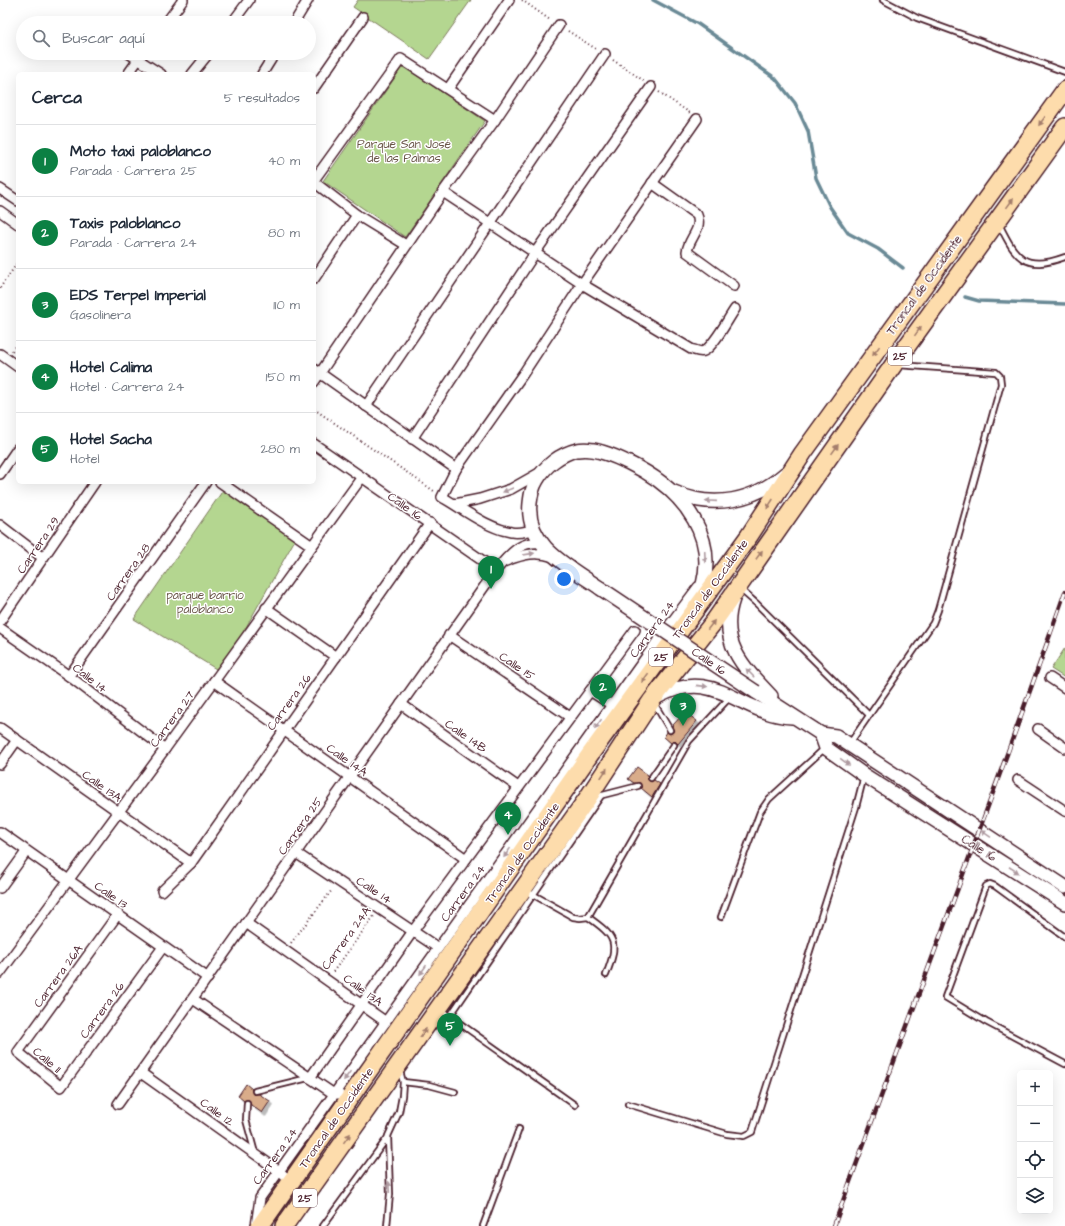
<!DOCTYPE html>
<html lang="es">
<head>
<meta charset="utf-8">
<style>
	:root { --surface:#fff; --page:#f2f2f3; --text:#1f2937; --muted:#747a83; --line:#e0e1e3; --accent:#0b8043 }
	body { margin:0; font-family:"Architects Daughter",sans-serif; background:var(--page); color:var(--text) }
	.controls { position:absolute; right:12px; bottom:12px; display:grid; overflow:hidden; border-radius:6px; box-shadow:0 4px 16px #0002 }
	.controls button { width:36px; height:36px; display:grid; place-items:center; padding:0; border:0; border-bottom:1px solid var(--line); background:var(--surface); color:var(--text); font:20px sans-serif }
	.you { position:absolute; left:564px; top:579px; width:14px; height:14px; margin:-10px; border:3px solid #fff; border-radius:50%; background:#1a73e8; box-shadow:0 0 0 6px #1a73e833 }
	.badge { display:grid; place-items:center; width:26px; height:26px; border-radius:50%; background:var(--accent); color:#fff; font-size:13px; font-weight:700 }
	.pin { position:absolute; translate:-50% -33px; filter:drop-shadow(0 1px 2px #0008) }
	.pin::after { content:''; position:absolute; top:21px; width:14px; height:12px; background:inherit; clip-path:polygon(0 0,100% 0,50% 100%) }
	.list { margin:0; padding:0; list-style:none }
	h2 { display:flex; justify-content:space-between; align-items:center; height:52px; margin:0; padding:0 16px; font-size:17px }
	h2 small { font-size:13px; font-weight:400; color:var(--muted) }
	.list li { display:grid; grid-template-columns:26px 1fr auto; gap:12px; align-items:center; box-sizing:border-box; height:72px; padding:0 16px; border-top:1px solid var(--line) }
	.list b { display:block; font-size:15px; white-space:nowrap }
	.list p { margin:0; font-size:13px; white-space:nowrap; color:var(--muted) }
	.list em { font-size:13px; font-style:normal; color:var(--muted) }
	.icon { flex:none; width:22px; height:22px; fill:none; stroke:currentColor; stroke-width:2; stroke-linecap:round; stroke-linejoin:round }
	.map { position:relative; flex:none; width:1065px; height:1226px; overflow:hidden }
	.search { position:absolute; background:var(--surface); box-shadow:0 4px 16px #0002; left:16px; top:16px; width:300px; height:44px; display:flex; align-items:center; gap:10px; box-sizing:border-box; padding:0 14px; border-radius:22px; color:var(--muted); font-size:15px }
	.panel { position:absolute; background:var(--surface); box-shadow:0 4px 16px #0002; left:16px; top:72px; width:300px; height:412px; border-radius:6px }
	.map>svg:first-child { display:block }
	.green { fill:#b4d690; stroke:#7f7a5e }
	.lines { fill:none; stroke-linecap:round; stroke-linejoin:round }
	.stream { stroke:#6b8a96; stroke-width:3.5 }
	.building { fill:#d9ac8a; stroke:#4a1f2b; filter:url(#shadow) }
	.lane-casing { stroke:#4a1f2b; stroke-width:8 }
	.street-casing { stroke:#4a1f2b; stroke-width:12 }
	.secondary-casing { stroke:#4a1f2b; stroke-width:16 }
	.highway-casing { stroke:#4a1f2b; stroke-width:20 }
	.path { stroke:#4a1f2b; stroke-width:2; stroke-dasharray:1 3; stroke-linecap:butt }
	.lane { stroke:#fff; stroke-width:4.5 }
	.street { stroke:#fff; stroke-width:9 }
	.secondary { stroke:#fff; stroke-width:13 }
	.highway { stroke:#fddcac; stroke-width:17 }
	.rail-casing { stroke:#4a1f2b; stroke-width:4.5 }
	.rail { stroke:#fff; stroke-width:3; stroke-dasharray:9; stroke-linecap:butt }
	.secondary-bridge-casing { stroke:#4a1f2b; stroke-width:16; stroke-linecap:butt }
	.secondary-bridge { stroke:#fff; stroke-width:13 }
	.oneway { fill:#a47e6c }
	.oneway2 { fill:#ae9aa0 }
	.labels { text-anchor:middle; stroke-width:3; stroke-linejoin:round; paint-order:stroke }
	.shield { fill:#fff; stroke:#80626b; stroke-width:1 }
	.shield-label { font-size:11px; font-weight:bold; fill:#4a1f2b }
	.park-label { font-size:12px; fill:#6a5649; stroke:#fff }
	.street-label { font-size:12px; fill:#4a1f2b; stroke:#fff }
</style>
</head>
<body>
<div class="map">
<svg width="1065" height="1226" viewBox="0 0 1065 1226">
	<defs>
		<filter id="shadow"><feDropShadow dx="3.5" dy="3.5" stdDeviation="0" flood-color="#0004"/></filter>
	</defs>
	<rect width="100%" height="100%" fill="#fff"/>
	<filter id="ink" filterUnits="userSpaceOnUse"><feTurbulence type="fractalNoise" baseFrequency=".025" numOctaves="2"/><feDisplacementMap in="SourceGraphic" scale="8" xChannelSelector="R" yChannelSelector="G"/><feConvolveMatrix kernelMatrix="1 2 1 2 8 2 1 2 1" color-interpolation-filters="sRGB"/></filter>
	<g filter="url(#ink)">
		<!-- green -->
		<g class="green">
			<path d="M358 0H471L429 59 353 7Z"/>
			<path d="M403 66 485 121 405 237 323 181Z"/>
			<path d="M226 486 297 536 221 672 134 619Z"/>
			<path d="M1065 648V678L1051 669Z"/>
		</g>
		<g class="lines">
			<!-- stream -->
			<g class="stream">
				<path d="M653 0 698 24 775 78 795 103 808 131 816 178 830 207 848 233 878 249 903 268"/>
				<path d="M965 297 979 301 1065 304"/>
			</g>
		</g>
		<!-- building -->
		<g class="building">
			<path d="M685 712 697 721 678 744 675 741 671 743 664 737 667 732 670 734 673 732 672 726Z"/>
			<path d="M637 767 648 775 649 781 654 780 660 784 652 797 641 788 640 783H634L628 779Z"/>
			<path d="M246 1084 252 1089 253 1094H259L270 1101 262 1113 251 1105 249 1100 244 1101 238 1096Z"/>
		</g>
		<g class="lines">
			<!-- lane casing -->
			<g class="lane-casing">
				<g id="lane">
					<path d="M883 0 917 18 1065 72"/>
					<path d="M999 224C1016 258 1024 272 1065 257"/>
					<path d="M740 589 757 604 869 715"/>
					<path d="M654 703 670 730"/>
					<path d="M850 743 933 623 938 610 1001 384 1000 376 996 372 898 365"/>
					<path d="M651 778 674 745"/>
					<path d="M599 796 638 786"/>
					<path d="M525 890 573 917 580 918 588 917 689 741 730 697"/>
					<path d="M588 917C616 937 619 942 606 975"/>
					<path d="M721 917 760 812 769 799 825 748"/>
					<path d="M1065 937 995 886 990 884 986 886 945 997 986 1022 1065 1064"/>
					<path d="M441 1010 575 1105"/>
					<path d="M450 1016 601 796"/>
					<path d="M403 1082 429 1085 455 1092"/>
					<path d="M255 1091 308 1078"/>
					<path d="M247 1103 246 1120 255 1153"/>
					<path d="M628 1104 727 1134 744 1136 752 1132 856 807 864 776"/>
					<path d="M323 1226 388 1137"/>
					<path d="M387 1226 390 1194 388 1136 399 1112 402 1096 403 1082 400 1071"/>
					<path d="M483 1226 519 1129"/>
				</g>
			</g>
			<!-- street casing -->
			<g class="street-casing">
				<g id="street">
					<path d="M166 23 183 0"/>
					<path d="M232 23 249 0"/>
					<path d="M294 23 308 0"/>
					<path d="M128 53 161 74"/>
					<path d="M128 74 143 53"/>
					<path d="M192 74 209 53"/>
					<path d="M262 74 275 53"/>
					<path d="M314 88 363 17"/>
					<path d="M448 89 509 0"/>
					<path d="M314 180 401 59 495 120"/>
					<path d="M314 182 357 215 406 245"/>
					<path d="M652 183 697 215C703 229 688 239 687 252L734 286"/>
					<path d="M0 189 18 201"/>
					<path d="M443 192 495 120 559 25"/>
					<path d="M0 211 18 224"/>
					<path d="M314 279 357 215"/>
					<path d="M0 354 18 367"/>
					<path d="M314 369 456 469"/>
					<path d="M314 382 443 192 582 284 691 349C695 350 700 353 704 351 714 346 728 319 735 309"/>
					<path d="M366 406 605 54"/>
					<path d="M412 439 535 253 651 87"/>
					<path d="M314 444 496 570"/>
					<path d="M0 474 18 448"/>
					<path d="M220 482 312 546"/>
					<path d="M455 504 480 499 511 489 541 472"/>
					<path d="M0 525 43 558"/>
					<path d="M533 530C526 531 519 534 511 532 487 528 463 509 442 497L456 469 523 374 582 284 697 119"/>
					<path d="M506 561C524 554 536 551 554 557"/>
					<path d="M266 608 336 657"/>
					<path d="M0 621 95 482"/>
					<path d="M0 628 69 676 165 749"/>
					<path d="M449 635 570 717"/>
					<path d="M69 676 206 482"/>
					<path d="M1050 678 1065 688"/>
					<path d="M214 681 466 859"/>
					<path d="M590 691 635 630"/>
					<path d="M401 704 518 787"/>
					<path d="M0 728 191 863"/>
					<path d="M1038 729 1065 748"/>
					<path d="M0 764 17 740"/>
					<path d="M1018 780 1065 811"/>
					<path d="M0 832 208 978"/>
					<path d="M296 853 438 948"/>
					<path d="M0 888 26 852"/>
					<path d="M162 891 191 863 430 523"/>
					<path d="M118 914 18 1052 61 1087 163 947"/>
					<path d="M246 923 386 1022"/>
					<path d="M0 973 165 749 362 477"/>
					<path d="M193 999 334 1094H339"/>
					<path d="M141 1073 279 1171 291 1182"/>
					<path d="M310 1078 413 931 590 691 612 705"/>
					<path d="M118 1104 496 570C510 555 518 541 541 543"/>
					<path d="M256 1226 260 1198 656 643 698 587"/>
				</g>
			</g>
			<!-- secondary casing -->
			<g class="secondary-casing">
				<g id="secondary">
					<path d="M674 492C713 510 754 501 786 473"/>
					<path d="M600 588C570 567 525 546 530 503 531 494 532 488 537 480 545 466 560 454 577 450 594 447 613 455 629 463 683 489 726 541 696 603"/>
					<path d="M733 599C718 642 743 667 771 696"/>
					<path d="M756 692 821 734 836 736 1065 887"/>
					<path d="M657 697C716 665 737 714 792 717"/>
					<path d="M821 734 826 748 864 775 1065 903"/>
				</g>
			</g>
			<!-- highway casing -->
			<g class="highway-casing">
				<g id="highway">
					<path d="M260 1226 591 753 749 536 803 453 1065 90"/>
					<path d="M284 1226 587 799 652 700 713 623 899 357 1065 127"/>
				</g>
			</g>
			<!-- path -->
			<g class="path">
				<path d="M522 0 550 20"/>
				<path d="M568 31 596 49"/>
				<path d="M613 60 644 81"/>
				<path d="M659 92 690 113"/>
				<path d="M0 288 18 262"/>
				<path d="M12 351 18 343"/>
				<path d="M314 409 434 491"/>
				<path d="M291 943 332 890"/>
				<path d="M333 972 374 916"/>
			</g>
			<!-- lane -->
			<use href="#lane" class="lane"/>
			<!-- street -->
			<use href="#street" class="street"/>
			<!-- secondary -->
			<use href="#secondary" class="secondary"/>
			<!-- highway -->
			<use href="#highway" class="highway"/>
			<!-- rail casing -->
			<g class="rail-casing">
				<path id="rail" d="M834 1226C910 1014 991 804 1065 592"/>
			</g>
			<!-- rail -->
			<use href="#rail" class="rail"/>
			<!-- secondary-bridge casing -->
			<g class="secondary-bridge-casing">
				<path id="secondary-bridge" d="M600 588 756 692"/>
			</g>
			<!-- secondary-bridge -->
			<use href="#secondary-bridge" class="secondary-bridge"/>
		</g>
		<!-- one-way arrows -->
		<defs><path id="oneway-solid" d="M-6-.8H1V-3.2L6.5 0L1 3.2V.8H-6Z"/></defs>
		<g class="oneway">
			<use href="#oneway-solid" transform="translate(1042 121) rotate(126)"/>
			<use href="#oneway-solid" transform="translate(1010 203) rotate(-54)"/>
			<use href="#oneway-solid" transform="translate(918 331) rotate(-54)"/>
			<use href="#oneway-solid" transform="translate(876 351) rotate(126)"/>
			<use href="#oneway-solid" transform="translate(835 449) rotate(-55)"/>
			<use href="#oneway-solid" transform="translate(770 504) rotate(123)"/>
			<use href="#oneway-solid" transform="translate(759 555) rotate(-54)"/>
			<use href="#oneway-solid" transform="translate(711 625) rotate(-53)"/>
			<use href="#oneway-solid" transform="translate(645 678) rotate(126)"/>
			<use href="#oneway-solid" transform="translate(604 773) rotate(-57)"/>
			<use href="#oneway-solid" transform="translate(423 1033) rotate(-55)"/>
			<use href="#oneway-solid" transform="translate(347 1138) rotate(-54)"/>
		</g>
		<g class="oneway2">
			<use href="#oneway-solid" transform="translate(508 490) rotate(158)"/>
			<use href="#oneway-solid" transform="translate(711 501) rotate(-176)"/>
			<use href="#oneway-solid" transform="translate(529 554) rotate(-9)"/>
			<use href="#oneway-solid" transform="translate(705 557) rotate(87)"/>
			<use href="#oneway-solid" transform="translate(750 673) rotate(-134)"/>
			<use href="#oneway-solid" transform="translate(702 686) rotate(6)"/>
			<use href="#oneway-solid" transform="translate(598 724) rotate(126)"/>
			<use href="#oneway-solid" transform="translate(845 762) rotate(36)"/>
			<use href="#oneway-solid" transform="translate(986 834) rotate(-146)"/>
			<use href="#oneway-solid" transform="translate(507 853) rotate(125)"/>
			<use href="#oneway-solid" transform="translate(1014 870) rotate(33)"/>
			<use href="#oneway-solid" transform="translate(423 970) rotate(125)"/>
			<use href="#oneway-solid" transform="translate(347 1076) rotate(126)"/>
			<use href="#oneway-solid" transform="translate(389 1187) rotate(-93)"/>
		</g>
	</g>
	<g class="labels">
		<!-- shield labels -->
		<g class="shield">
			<rect x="888" y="347" width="24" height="18" rx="3"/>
			<rect x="649" y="648" width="24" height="18" rx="3"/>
			<rect x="293" y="1189" width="24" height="18" rx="3"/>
		</g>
		<g class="shield-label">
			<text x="900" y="360">25</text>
			<text x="661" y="661">25</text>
			<text x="305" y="1202">25</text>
		</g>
		<!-- park labels -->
		<g class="park-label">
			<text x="404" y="148">Parque San José<tspan x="404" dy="14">de las Palmas</tspan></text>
			<text x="205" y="599">parque barrio<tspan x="205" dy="14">paloblanco</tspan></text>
		</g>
		<!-- street labels -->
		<g class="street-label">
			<text transform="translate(924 285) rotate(-54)" y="4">Troncal de Occidente</text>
			<text transform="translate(405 506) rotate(35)" y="4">Calle 16</text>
			<text transform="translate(38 545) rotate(-56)" y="4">Carrera 29</text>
			<text transform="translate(128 572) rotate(-55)" y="4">Carrera 28</text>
			<text transform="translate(710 589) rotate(-54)" y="4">Troncal de Occidente</text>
			<text transform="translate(652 629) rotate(-54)" y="4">Carrera 24</text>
			<text transform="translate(709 661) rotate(34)" y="4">Calle 16</text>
			<text transform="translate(517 666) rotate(34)" y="4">Calle 15</text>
			<text transform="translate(90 678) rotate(37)" y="4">Calle 14</text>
			<text transform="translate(289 702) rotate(-54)" y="4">Carrera 26</text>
			<text transform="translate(172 719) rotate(-54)" y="4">Carrera 27</text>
			<text transform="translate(466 736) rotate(35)" y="4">Calle 14B</text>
			<text transform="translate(347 760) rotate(35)" y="4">Calle 14A</text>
			<text transform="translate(102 786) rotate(35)" y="4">Calle 13A</text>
			<text transform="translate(300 826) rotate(-55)" y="4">Carrera 25</text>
			<text transform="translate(979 848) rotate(32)" y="4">Calle 16</text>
			<text transform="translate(522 853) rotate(-55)" y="4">Troncal de Occidente</text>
			<text transform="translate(374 890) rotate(33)" y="4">Calle 14</text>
			<text transform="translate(463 893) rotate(-54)" y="4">Carrera 24</text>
			<text transform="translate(111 895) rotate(35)" y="4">Calle 13</text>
			<text transform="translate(346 938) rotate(-54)" y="4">Carrera 24A</text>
			<text transform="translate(58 976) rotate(-54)" y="4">Carrera 26A</text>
			<text transform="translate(363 990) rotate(36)" y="4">Calle 13A</text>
			<text transform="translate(102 1010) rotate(-54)" y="4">Carrera 26</text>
			<text transform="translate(47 1060) rotate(40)" y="4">Calle 11</text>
			<text transform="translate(217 1112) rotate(36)" y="4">Calle 12</text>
			<text transform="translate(336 1118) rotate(-55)" y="4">Troncal de Occidente</text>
			<text transform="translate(275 1156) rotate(-54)" y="4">Carrera 24</text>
		</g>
	</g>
</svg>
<div class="controls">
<button>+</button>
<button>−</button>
<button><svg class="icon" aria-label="locate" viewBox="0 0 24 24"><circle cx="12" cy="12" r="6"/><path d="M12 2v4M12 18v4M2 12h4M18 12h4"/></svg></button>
<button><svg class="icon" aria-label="layers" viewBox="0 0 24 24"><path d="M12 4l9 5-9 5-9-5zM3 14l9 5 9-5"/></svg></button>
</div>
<div class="you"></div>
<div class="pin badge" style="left:491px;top:589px">1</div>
<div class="pin badge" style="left:603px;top:707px">2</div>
<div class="pin badge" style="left:683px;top:726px">3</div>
<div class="pin badge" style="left:508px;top:835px">4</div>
<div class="pin badge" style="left:450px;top:1046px">5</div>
<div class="search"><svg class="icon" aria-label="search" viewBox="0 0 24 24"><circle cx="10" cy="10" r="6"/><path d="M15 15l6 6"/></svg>Buscar aquí</div>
<section class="panel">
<h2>Cerca<small>5 resultados</small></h2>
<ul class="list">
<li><span class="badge">1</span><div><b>Moto taxi paloblanco</b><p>Parada · Carrera 25</p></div><em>40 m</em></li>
<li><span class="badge">2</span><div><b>Taxis paloblanco</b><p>Parada · Carrera 24</p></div><em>80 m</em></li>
<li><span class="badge">3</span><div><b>EDS Terpel Imperial</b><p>Gasolinera</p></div><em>110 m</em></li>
<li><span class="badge">4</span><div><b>Hotel Calima</b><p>Hotel · Carrera 24</p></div><em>150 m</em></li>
<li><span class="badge">5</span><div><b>Hotel Sacha</b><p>Hotel</p></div><em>280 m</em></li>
</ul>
</section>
</div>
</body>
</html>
